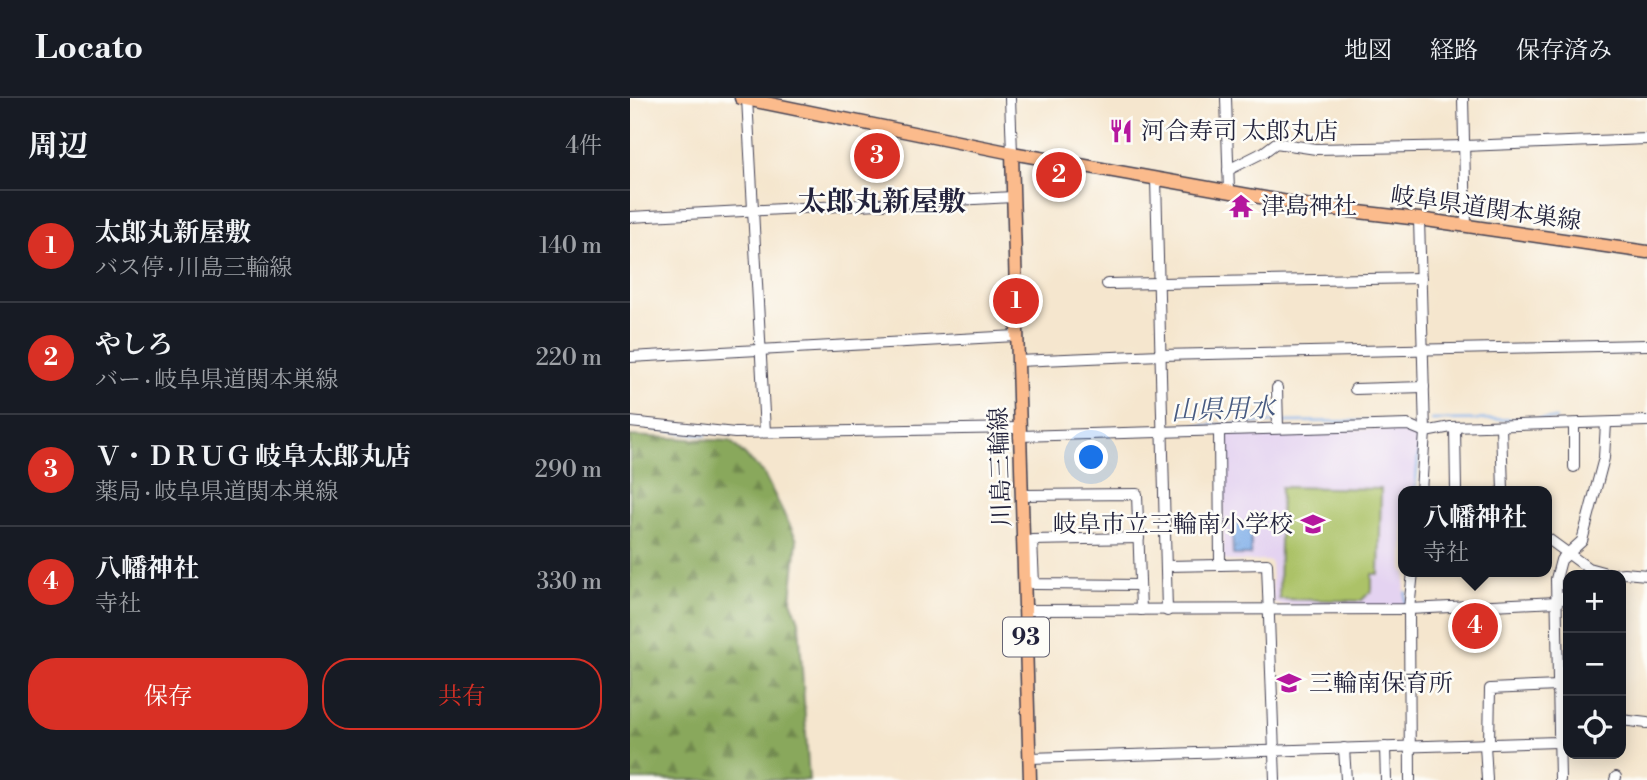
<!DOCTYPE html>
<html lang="ja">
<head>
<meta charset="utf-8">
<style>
	:root { --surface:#171b24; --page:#242831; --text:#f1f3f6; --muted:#9ea1a6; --line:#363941; --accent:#d93025 }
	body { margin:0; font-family:"Libre Bodoni","Noto Serif JP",serif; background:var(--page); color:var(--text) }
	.controls { position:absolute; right:21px; bottom:21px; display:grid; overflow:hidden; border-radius:14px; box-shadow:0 4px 18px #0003 }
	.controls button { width:63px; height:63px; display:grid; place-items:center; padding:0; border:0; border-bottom:2px solid var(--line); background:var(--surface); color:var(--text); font:35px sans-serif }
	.you { position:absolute; left:462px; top:360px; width:24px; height:24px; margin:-18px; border:5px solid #fff; border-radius:50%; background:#1a73e8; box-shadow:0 0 0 10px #1a73e833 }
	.badge { display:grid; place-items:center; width:46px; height:46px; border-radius:50%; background:var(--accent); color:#fff; font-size:23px; font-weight:700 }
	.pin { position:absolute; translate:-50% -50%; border:4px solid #fff; box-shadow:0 2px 7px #0006 }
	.popup { position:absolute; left:768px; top:388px; width:154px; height:91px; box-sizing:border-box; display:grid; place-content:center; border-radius:14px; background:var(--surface); filter:drop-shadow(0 2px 5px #0005); font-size:23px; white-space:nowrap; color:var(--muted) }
	.popup b { font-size:26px; color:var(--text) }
	.popup::after { content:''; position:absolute; left:50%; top:100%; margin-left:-14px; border:14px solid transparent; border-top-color:var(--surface) }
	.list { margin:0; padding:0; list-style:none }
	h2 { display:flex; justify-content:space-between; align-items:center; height:91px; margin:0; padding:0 28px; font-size:30px }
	h2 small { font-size:23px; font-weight:400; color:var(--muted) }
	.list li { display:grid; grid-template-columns:46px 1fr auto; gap:21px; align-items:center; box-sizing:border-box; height:112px; padding:0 28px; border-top:2px solid var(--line) }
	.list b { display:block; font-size:26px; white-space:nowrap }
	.list p { margin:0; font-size:23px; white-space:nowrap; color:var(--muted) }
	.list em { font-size:23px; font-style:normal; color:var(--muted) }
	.actions { display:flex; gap:14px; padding:21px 28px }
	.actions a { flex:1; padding:16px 0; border:2px solid var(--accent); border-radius:28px; text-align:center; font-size:24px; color:var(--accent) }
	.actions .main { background:var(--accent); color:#fff }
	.icon { flex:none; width:38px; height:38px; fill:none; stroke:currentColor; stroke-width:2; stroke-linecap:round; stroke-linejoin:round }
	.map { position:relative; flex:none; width:1017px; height:682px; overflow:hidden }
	header { display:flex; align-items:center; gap:42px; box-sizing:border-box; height:98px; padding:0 35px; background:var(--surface); border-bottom:2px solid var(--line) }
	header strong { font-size:33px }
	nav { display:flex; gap:38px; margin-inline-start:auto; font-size:24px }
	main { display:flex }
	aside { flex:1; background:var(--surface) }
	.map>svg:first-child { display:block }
	.built { fill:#e4d3f1 }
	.forest { fill:url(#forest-firs); stroke:#56654c; stroke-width:2 }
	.pitch { fill:#acc267; stroke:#677251; stroke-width:2 }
	.water { fill:url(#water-ripples); stroke:#506892; stroke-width:2 }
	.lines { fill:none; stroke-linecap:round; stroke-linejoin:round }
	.stream { stroke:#7faee9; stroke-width:2.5 }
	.minor-casing { stroke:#423f51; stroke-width:12 }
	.major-casing { stroke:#423f51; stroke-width:15 }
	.minor { stroke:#fff; stroke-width:10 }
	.major { stroke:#fbbb8c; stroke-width:12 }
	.labels { text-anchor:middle; stroke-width:5; stroke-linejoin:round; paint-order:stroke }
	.shield { fill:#fdfcf7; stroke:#646373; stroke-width:2 }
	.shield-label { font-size:23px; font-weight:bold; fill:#22223b }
	.poi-label { font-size:24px; fill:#22223b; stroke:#fdfcf7; text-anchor:start }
	.street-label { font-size:24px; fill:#22223b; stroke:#fdfcf7 }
	.water-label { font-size:26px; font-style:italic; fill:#475a81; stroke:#fdfcf7 }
	.quarter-label { font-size:28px; font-weight:bold; fill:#22223b; stroke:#fdfcf7 }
</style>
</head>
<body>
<header>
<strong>Locato</strong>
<nav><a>地図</a><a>経路</a><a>保存済み</a></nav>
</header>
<main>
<aside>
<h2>周辺<small>4件</small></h2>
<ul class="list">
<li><span class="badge">1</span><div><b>太郎丸新屋敷</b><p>バス停 · 川島三輪線</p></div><em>140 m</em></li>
<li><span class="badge">2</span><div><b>やしろ</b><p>バー · 岐阜県道関本巣線</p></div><em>220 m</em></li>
<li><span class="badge">3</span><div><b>Ｖ・ＤＲＵＧ 岐阜太郎丸店</b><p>薬局 · 岐阜県道関本巣線</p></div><em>290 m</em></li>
<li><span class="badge">4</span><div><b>八幡神社</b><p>寺社</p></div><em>330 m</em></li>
</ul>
<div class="actions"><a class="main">保存</a><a>共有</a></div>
</aside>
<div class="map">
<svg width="1017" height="682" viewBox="0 0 1017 682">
	<defs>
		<pattern id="forest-firs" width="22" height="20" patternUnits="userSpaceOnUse" patternTransform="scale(1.75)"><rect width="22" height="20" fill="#89a85c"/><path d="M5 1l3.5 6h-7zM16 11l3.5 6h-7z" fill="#70884d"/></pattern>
		<pattern id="water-ripples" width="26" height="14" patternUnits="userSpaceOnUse" patternTransform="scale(1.75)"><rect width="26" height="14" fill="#7faee9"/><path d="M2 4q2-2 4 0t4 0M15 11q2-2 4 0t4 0" fill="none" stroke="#688dbe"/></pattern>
	</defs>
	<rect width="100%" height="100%" fill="#fdfcf7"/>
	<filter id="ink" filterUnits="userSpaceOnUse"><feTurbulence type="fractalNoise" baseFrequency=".0143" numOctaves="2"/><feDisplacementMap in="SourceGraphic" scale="14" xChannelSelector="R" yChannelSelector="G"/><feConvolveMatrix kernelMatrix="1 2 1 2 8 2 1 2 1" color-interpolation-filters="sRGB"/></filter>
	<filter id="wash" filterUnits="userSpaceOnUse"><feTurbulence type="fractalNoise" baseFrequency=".00686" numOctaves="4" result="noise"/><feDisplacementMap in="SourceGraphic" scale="28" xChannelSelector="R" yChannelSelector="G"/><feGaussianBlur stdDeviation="1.57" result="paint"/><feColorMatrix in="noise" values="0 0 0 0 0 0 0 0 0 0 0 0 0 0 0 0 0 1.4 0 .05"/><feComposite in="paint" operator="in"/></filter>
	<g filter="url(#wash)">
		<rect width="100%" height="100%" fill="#f5e6ce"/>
		<!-- built -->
		<path class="built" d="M783 331 789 336 784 393H773V474H776L773 509 652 507 643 504 641 463H597L593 459 594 333Z"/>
		<!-- forest -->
		<path class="forest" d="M0 338 100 343 133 374 167 442 161 502 169 523 179 682H0Z"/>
		<!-- pitch -->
		<path class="pitch" d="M651 389 751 391 749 476H742V492L731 503 649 501Z"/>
		<!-- water -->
		<path class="water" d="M602 425H621V457H603Z"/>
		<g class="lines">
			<!-- stream -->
			<g class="stream">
				<path d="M802 322 926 321"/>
				<path d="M650 324 742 323"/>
				<path d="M542 329 644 324"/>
				<path d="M20 331 76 337"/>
				<path d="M785 393 790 337"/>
				<path d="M775 509 776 494"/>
				<path d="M774 556 775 605"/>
			</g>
		</g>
	</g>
	<g filter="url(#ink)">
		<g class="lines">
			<!-- minor casing -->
			<g class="minor-casing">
				<g id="minor">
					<path d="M117 0 135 334"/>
					<path d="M380 0 382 55"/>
					<path d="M596 0 599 94"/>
					<path d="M833 0 836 128"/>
					<path d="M598 72 634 54 646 45 686 51 834 48 1017 41"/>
					<path d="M526 81 537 513"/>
					<path d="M0 119 383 99"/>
					<path d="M789 121 795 334 791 393"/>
					<path d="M477 186 791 180"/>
					<path d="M0 259 386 238"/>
					<path d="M388 263 530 257 1017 247"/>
					<path d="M647 290 648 330"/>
					<path d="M725 291 794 289"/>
					<path d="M0 324 105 335 389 330"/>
					<path d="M944 326V369"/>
					<path d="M871 328 873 393"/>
					<path d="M825 329 826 393"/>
					<path d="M589 332 590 467 637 466 645 682"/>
					<path d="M389 338 778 327 795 334 821 329 1017 323"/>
					<path d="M392 397 507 396 511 512"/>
					<path d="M509 440 402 442 404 486 510 487"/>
					<path d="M917 440 958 470 980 476"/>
					<path d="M536 468 590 467"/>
					<path d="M976 477 994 475 1017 477"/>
					<path d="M395 512 779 511 927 504 938 496"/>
					<path d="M991 622 1017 625"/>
					<path d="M859 645 860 591 928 588"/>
					<path d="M855 646 857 682"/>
					<path d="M755 649 756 682"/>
					<path d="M714 650 716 682"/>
					<path d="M399 660 928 644 938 641"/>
					<path d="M780 682 779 511 783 474"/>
					<path d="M930 682 926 481 931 462 952 443 974 360 976 325"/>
					<path d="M985 682 986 679"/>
				</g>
			</g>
			<!-- major casing -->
			<g class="major-casing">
				<g id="major">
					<path d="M111 0 382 55 686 109 789 121 1017 154"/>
					<path d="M382 55 400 682"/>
				</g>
			</g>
			<!-- minor -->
			<use href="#minor" class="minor"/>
			<!-- major -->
			<use href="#major" class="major"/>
		</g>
	</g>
	<!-- icons -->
	<defs>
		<g id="restaurant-bare" transform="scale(1.89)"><path d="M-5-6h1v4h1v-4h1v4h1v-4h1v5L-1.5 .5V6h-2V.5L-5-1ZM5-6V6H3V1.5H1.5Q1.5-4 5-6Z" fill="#b5179e" stroke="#fdfcf7" stroke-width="2.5" paint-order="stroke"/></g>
		<g id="temple-bare" transform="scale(1.89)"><path d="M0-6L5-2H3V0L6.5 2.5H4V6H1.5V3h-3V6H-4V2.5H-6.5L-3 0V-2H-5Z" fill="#b5179e" stroke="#fdfcf7" stroke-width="2.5" paint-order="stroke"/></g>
		<g id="school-bare" transform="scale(1.89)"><path d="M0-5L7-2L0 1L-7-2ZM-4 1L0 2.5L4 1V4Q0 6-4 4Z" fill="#b5179e" stroke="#fdfcf7" stroke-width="2.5" paint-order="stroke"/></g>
	</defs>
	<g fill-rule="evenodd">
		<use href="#restaurant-bare" x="491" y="33"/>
		<use href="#temple-bare" x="611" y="108"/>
		<use href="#school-bare" x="683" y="426"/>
		<use href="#school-bare" x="659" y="585"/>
	</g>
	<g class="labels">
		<!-- shield labels -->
		<rect class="shield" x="373" y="519.5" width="46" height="39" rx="5"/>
		<g class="shield-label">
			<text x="396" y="547">93</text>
		</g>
		<!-- poi labels -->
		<g class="poi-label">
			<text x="511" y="41">河合寿司 太郎丸店</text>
			<text x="631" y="116">津島神社</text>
			<text x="663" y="434" text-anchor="end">岐阜市立三輪南小学校</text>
			<text x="679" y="593">三輪南保育所</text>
		</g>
		<!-- street labels -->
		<g class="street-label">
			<text transform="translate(856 110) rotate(8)" y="8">岐阜県道関本巣線</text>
			<text transform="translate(370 369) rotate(-92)" y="8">川島三輪線</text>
		</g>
		<!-- water labels -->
		<g class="water-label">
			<text transform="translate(593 311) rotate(-2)" y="9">山県用水</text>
		</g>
		<!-- quarter labels -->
		<g class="quarter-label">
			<text x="252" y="113">太郎丸新屋敷</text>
		</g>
	</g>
</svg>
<div class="controls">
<button>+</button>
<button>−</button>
<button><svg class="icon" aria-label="locate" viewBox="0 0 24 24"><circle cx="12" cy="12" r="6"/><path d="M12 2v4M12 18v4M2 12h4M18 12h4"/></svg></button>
</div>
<div class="you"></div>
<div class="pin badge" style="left:386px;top:203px">1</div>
<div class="pin badge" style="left:429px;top:77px">2</div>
<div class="pin badge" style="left:247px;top:58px">3</div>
<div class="pin badge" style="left:845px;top:528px">4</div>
<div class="popup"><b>八幡神社</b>寺社</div>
</div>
</main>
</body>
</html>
